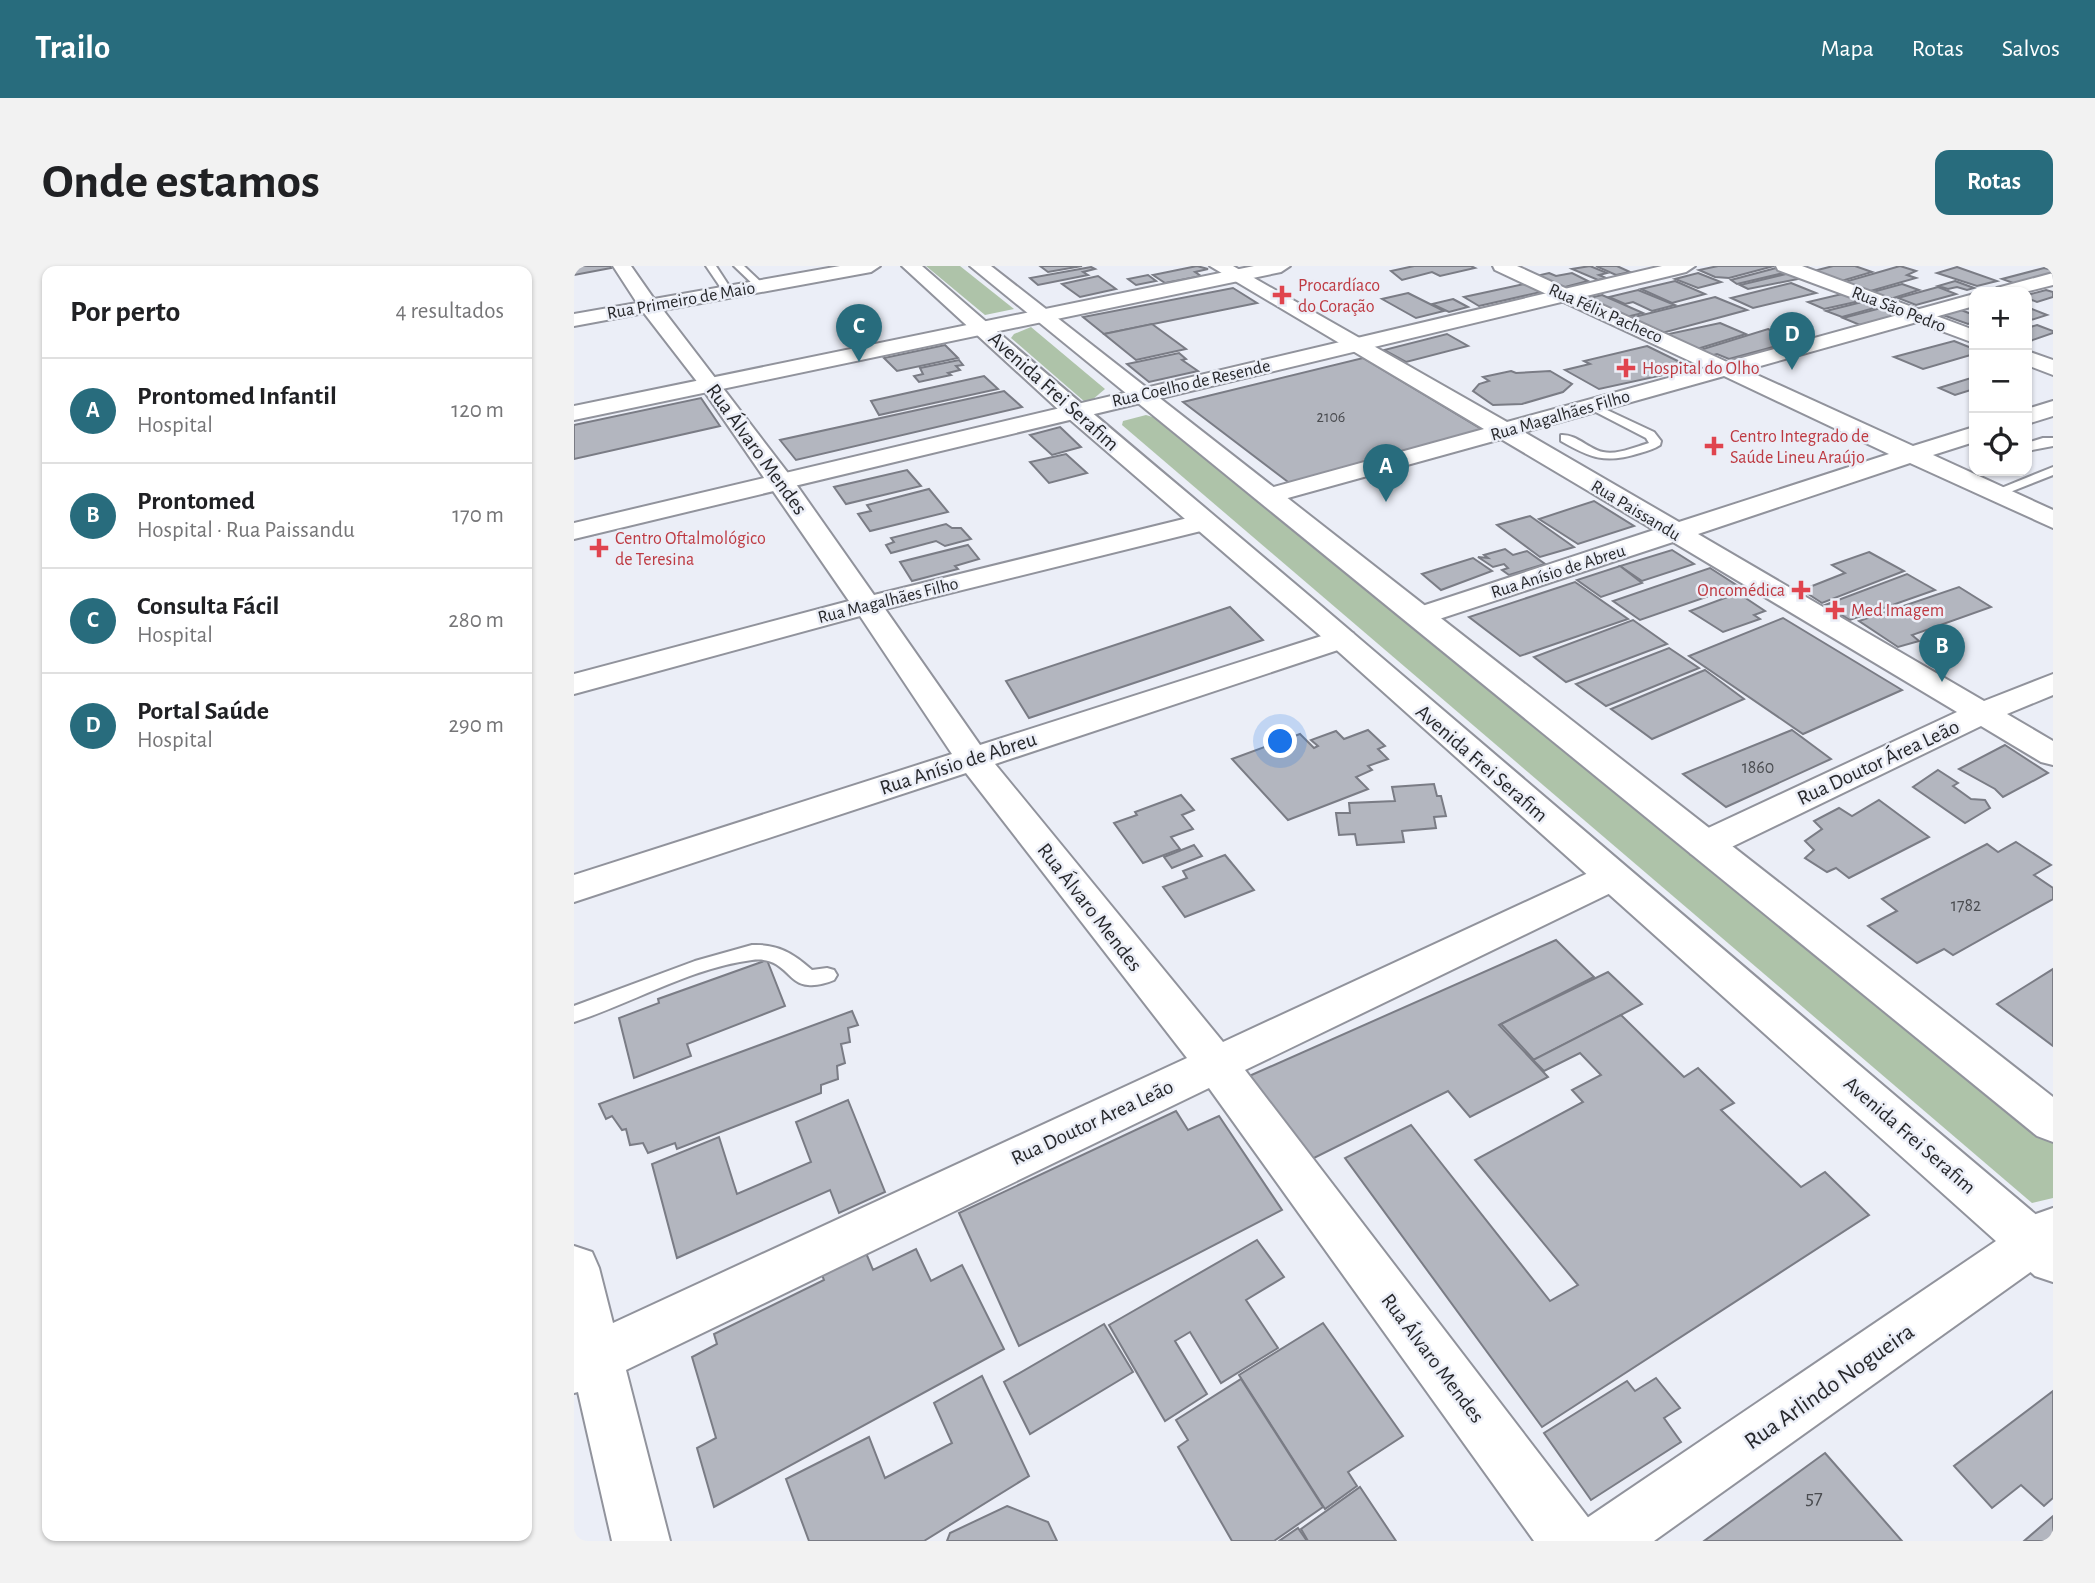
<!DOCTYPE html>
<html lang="pt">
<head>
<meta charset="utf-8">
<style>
	:root { --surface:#fff; --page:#f2f2f2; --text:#202124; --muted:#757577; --line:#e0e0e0; --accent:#286c7d }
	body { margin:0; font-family:"Alegreya Sans",sans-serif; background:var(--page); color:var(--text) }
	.controls { position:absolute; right:21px; top:21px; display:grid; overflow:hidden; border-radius:14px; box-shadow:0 2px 5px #0004 }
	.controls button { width:63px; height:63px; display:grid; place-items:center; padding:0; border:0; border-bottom:2px solid var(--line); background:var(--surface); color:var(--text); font:35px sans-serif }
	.you { position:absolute; left:707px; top:476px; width:24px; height:24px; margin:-18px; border:5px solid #fff; border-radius:50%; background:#1a73e8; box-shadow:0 0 0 10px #1a73e833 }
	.badge { display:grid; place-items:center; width:46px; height:46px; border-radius:50%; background:var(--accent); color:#fff; font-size:23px; font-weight:700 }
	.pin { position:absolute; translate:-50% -58px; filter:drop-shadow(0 2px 4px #0008) }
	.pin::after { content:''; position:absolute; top:37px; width:24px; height:21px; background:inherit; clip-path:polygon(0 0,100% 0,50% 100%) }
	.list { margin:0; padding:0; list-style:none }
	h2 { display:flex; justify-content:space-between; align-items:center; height:91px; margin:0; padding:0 28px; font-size:30px }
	h2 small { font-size:23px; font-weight:400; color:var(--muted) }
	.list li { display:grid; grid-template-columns:46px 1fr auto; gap:21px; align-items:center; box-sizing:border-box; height:105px; padding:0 28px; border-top:2px solid var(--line) }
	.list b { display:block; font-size:26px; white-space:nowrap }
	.list p { margin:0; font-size:23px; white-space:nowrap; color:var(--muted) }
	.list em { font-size:23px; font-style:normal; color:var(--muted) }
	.icon { flex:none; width:38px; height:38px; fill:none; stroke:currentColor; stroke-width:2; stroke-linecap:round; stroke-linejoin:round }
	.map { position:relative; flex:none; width:1479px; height:1275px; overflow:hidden; border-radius:14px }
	header { display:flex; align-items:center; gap:42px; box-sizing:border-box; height:98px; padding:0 35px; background:var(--accent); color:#fff }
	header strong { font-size:33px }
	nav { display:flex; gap:38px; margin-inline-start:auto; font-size:24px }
	.intro { display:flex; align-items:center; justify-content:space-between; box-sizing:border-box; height:168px; padding:0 42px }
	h1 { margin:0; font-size:49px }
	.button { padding:18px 32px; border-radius:14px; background:var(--accent); color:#fff; font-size:24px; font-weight:700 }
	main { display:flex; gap:42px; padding:0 42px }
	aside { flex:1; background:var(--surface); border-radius:14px; box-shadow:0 2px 5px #0004 }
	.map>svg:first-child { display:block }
	.green { fill:#aec3a9 }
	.building { fill:#b3b6bf; stroke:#7a7c85; stroke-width:2 }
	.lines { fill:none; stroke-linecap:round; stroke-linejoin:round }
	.service-casing { stroke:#91939c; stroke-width:4 }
	.minor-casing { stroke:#91939c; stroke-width:4 }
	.tertiary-casing { stroke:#91939c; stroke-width:4 }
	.secondary-casing { stroke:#91939c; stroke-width:4 }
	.primary-casing { stroke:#91939c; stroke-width:4 }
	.service { fill:#fff; fill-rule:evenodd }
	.minor { fill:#fff; fill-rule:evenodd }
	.tertiary { fill:#fff; fill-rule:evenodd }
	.secondary { fill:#fff; fill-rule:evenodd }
	.primary { fill:#fff; fill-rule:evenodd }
	.health-dot { fill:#e0444e; stroke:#ebeef7; stroke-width:2.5 }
	.labels { text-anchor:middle; stroke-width:5; stroke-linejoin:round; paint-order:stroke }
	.far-number-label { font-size:16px; fill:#4a4c50 }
	.far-health-label { font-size:18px; fill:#be3a42; stroke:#ebeef7; text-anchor:start }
	.far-street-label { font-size:18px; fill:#27282b; stroke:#ebeef7 }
	.number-label { font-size:18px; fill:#4a4c50 }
	.street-label { font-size:21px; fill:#27282b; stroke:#ebeef7 }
	.near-number-label { font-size:21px; fill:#4a4c50 }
	.near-street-label { font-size:24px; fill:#27282b; stroke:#ebeef7 }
</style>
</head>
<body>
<header>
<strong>Trailo</strong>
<nav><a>Mapa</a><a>Rotas</a><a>Salvos</a></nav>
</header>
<div class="intro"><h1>Onde estamos</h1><a class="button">Rotas</a></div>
<main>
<aside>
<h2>Por perto<small>4 resultados</small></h2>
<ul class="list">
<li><span class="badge">A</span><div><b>Prontomed Infantil</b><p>Hospital</p></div><em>120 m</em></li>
<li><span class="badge">B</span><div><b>Prontomed</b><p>Hospital · Rua Paissandu</p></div><em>170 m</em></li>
<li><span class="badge">C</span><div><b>Consulta Fácil</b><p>Hospital</p></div><em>280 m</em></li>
<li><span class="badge">D</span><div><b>Portal Saúde</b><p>Hospital</p></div><em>290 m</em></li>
</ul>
</aside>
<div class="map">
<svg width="1479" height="1275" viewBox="0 0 1479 1275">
	<rect width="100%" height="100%" fill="#ebeef7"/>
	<!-- green -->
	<g class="green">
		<path d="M352 0H386L440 43 411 49Z"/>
		<path d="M457 61 531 123 518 134 511 136 437 72 440 68Z"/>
		<path d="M572 149 582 152 1479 874V932L1458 937 548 159 549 155Z"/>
	</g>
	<!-- building -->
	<g class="building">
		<path d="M0 0H36L37 2 0 9Z"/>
		<path d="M466 0H508L474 6Z"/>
		<path d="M623 0 634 3 621 6 627 10 591 17 579 9Z"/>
		<path d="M840 0H897L901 2 866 10 858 6 828 14 817 5Z"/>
		<path d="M1016 0 1033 7 1025 9 1032 12 1024 14 998 3Z"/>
		<path d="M1022 0H1043L1056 6 1042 9Z"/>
		<path d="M1144 0H1200L1155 12 1141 11 1125 4Z"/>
		<path d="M1259 0H1281L1298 6 1264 16 1236 6Z"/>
		<path d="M1326 0 1342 5 1333 9 1342 12 1293 26 1267 17Z"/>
		<path d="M517 1 521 3 509 6 514 9 464 19 456 12Z"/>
		<path d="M1383 1 1423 15 1403 20 1363 7Z"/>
		<path d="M1202 2 1214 6 1163 18 1157 14Z"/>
		<path d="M1470 2 1479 4V7L1442 18 1428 13Z"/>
		<path d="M975 7 982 10 998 7 1014 15 991 21 981 19 962 10Z"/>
		<path d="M1124 7 1147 16 1124 22 1101 13Z"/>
		<path d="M1216 7 1229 12 1174 23 1166 19Z"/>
		<path d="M574 9 582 15 562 19 554 13Z"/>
		<path d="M524 10 542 23 506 31 488 18Z"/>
		<path d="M1101 15 1131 28 1098 37 1067 23Z"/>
		<path d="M1381 15 1400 22 1393 24 1383 21 1374 23 1364 20Z"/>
		<path d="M1217 17 1242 27 1179 42 1157 32Z"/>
		<path d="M950 18 967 26 905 40 890 31Z"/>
		<path d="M1328 18 1345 24 1313 34 1295 27Z"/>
		<path d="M1364 21 1382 28 1342 39 1324 32Z"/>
		<path d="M659 22 683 37 530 68 509 51Z"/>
		<path d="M1064 24 1101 39 1078 45 1059 36 1051 38 1035 31Z"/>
		<path d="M1472 24 1479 26V31L1463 36 1453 32V29Z"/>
		<path d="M834 27 870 45 842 52 808 33Z"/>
		<path d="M1268 28 1286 35 1250 43 1234 36Z"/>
		<path d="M1028 29 1069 47 1052 51 1011 33Z"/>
		<path d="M1141 31 1173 44 1088 67 1056 52Z"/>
		<path d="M879 33 894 41 875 46 858 38Z"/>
		<path d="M1288 36 1304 41 1268 51 1252 45Z"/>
		<path d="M1453 41 1473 49 1457 54 1453 52Z"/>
		<path d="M1307 42 1323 49 1286 59 1269 52Z"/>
		<path d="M1387 44 1400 49V56L1394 58 1369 49Z"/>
		<path d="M1146 57 1172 68 1123 83 1090 69Z"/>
		<path d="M578 58 612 83 562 94 530 68Z"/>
		<path d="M1463 59 1479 65V67L1453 76V62Z"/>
		<path d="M1194 63 1221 75 1155 93 1143 88 1136 90 1126 84Z"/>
		<path d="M873 68 894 80 832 96 810 84Z"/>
		<path d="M1380 75 1400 83V88L1349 103 1320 91Z"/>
		<path d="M371 79 384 92 323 105 310 92Z"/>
		<path d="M1073 80 1112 99 1088 105 1094 108 1025 123 991 104 1016 98 1010 95Z"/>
		<path d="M605 87 612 93 608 94 624 105 575 116 553 98Z"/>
		<path d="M789 92 909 164 718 219 609 136Z"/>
		<path d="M385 94 389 99 382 100 386 104 374 107 377 109 345 116 340 110 349 108 346 102Z"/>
		<path d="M937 105 942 107 976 105 998 118 989 126 948 138 919 139 899 125 905 118 915 115 909 111Z"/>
		<path d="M410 110 424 123 305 149 297 135Z"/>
		<path d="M1400 111V123L1381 129 1365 122Z"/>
		<path d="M430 125 448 141 222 194 206 174Z"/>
		<path d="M127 132 146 160 0 193V159Z"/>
		<path d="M486 161 507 181 478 189 456 169Z"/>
		<path d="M492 188 513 207 475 217 456 196Z"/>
		<path d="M333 204 347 220 272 238 260 221Z"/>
		<path d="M355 223 374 246 296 265 284 248 297 245 293 239Z"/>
		<path d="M1020 235 1060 260 1004 278 965 253Z"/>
		<path d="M956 250 1000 281 966 291 923 259Z"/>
		<path d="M372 258 378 262H387L397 273 371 280 362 275 317 287 312 279 320 276 317 272Z"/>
		<path d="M394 279 405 293 381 300 384 303 338 315 326 296Z"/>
		<path d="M931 283 939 289 953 285 971 298 935 309 928 304 934 302 930 298 919 301 904 291 914 292 910 289Z"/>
		<path d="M1098 284 1120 298 1068 315 1046 300Z"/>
		<path d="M1295 286 1330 305 1248 337 1228 324 1271 307 1258 299Z"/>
		<path d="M899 292 918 305 867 324 848 308Z"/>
		<path d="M1046 300 1068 317 1027 331 1003 314Z"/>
		<path d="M1136 302 1164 320 1066 354 1039 335Z"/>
		<path d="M1333 308 1361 324 1276 354 1251 339Z"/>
		<path d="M1001 316 1054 353 946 390 895 351Z"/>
		<path d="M1385 321 1417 341 1338 369 1345 375 1324 381 1285 355Z"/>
		<path d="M1164 327 1191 345 1180 349 1186 353 1149 366 1116 345Z"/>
		<path d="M656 341 689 374 455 452 432 415Z"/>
		<path d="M1209 352 1328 424 1229 468 1115 390Z"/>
		<path d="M1059 354 1093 378 992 416 960 391Z"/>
		<path d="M1095 382 1125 402 1032 440 1002 418Z"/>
		<path d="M1131 404 1170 433 1078 473 1037 443Z"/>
		<path d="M794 464 811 480 804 483 814 493 794 500 798 504 782 511 794 523 714 554 658 493 726 468 740 482 744 480 737 474 762 465 770 473Z"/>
		<path d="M1218 464 1257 493 1152 541 1109 508Z"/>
		<path d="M1431 479 1474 507 1429 531 1421 523 1385 503Z"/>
		<path d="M1364 504 1384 517 1379 520 1397 533 1411 534 1416 542 1391 557 1339 521Z"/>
		<path d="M860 518 863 530H867L872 550 860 551 862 562 828 565 830 576 783 579 781 568 765 569 762 547H776L775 537 821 535 818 521Z"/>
		<path d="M607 529 620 544 608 549 619 563 597 571 606 583 569 597 540 557 563 549 561 546Z"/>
		<path d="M1305 534 1355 571 1275 612 1262 602 1253 606 1231 592 1240 584 1231 575 1248 563 1240 555 1265 542 1278 550Z"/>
		<path d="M1442 576 1477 599 1460 609 1479 622V633L1379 689 1370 683 1343 697 1294 660 1323 645 1308 633 1413 578 1424 586Z"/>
		<path d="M620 579 628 590 598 602 590 591Z"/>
		<path d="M651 589 680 624 611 651 589 621 613 612 609 605Z"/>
		<path d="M982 674 1020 711 925 759 974 811 896 851 874 825 736 894 673 811Z"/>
		<path d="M193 694 211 740 113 778 117 790 60 812 45 752 85 737 84 733Z"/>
		<path d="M1479 703V780L1423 738Z"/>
		<path d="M1034 706 1068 738 960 794 927 758Z"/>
		<path d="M278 745 284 759 274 762 276 776 267 778 271 797 263 800 264 813 247 819V827L103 883 101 877 74 887 69 877 56 879 52 863 48 864 38 850 32 853 25 838Z"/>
		<path d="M1047 749 1110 811 1124 802 1160 837 1147 844 1227 921 1251 906 1295 949 968 1161 771 892 837 859 976 1035 1004 1019 901 894 1009 836 998 824 1027 809 1006 787 970 805 959 794Z"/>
		<path d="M274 834 311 926 265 947 256 924 103 992 78 898 145 871 163 928 237 896 222 856Z"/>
		<path d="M602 845 614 864 645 850 708 944 445 1080 385 947Z"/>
		<path d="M683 974 710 1011 672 1034 704 1082 647 1117 616 1066 601 1075 633 1128 591 1155 535 1059Z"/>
		<path d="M342 983 357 1015 388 999 430 1083 140 1241 123 1182 142 1172 118 1091 143 1078 140 1068 250 1014 248 1009 292 987 299 1004Z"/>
		<path d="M749 1057 829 1170 774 1206 783 1220 751 1243 665 1109Z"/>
		<path d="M530 1058 559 1106 456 1168 430 1116Z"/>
		<path d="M408 1110 455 1210 350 1275H235L212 1213 295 1171 311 1212 378 1177 360 1137Z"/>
		<path d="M1082 1112 1106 1142 1090 1152 1107 1176 1017 1234 970 1167 1053 1115 1061 1125Z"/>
		<path d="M667 1113 749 1241 700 1275H658L604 1181 614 1174 602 1154Z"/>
		<path d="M1479 1125V1232L1470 1240 1447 1219 1418 1242 1380 1200Z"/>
		<path d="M1251 1187 1328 1275H1130Z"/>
		<path d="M786 1221 822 1275H734L727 1263Z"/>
		<path d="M433 1240 474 1256 483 1275H373L376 1267Z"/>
		<path d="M1479 1250V1275H1450Z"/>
		<path d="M724 1262 733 1275H705Z"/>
	</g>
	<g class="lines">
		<!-- service casing -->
		<g class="service-casing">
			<g id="service">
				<path d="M132 0H142L159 26 157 28H151Z"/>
				<path d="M160 0H170L189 18V22H183Z"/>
				<path d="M1018 137 1080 166 1087 175 1086 179C1080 183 1073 185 1066 187 1031 198 1017 192 987 175V169C1002 168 1015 183 1029 186 1044 189 1061 181 1075 177L1072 172 1014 142 1012 140Z"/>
				<path d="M1469 172H1479V180L1453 185V177Z"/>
				<path d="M1479 201V209L1426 230 1421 231 1415 227Z"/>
				<path d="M178 679C204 678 219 687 238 704L253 702 260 704 263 709 260 714C253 717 242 720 234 719 213 718 211 690 178 694 116 702 59 737 0 756V740L121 695Z"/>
			</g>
		</g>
		<!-- minor casing -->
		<g class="minor-casing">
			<g id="minor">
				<path d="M39 0H57L80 33 266 0H306L297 6 89 44 217 211 300 329 630 248 639 250 643 256 639 262 311 343 406 479 757 367 768 364 779 367 783 373 779 379 421 498 649 776 1025 602 1038 598 1051 602 1057 611 1051 620 671 804 1016 1254 1024 1275H960L635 822 52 1104 96 1275H38L4 1126 0 1127V980L18 986 25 1002 39 1057 613 792 392 507 0 636V609L378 488 286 350 0 428V408L275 335 128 122 70 47 0 60V48L63 37Z"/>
				<path d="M636 0H659L933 156 1131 102 921 4 919 0H943L1153 96 1400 28V40L1172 104 1339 180 1400 161V176L1359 189 1479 244V262L1336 197 1124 268 1410 435 1479 408V429L1433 448 1479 475V499L1467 496 1407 460 1143 588 1130 591 1117 588 1112 579 1117 570 1383 446 1099 276 856 356 846 359 836 356 831 350 836 344 1080 264 927 173 703 235 694 238 685 235 681 230 685 225 910 163ZM1150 110 1315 188 1105 256 950 166Z"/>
				<path d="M1479 7V19L1451 26H1420L1423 22Z"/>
				<path d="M1479 135V150L1453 158V143Z"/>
			</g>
		</g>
		<!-- tertiary casing -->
		<g class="tertiary-casing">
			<g id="tertiary">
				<path d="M1202 0H1228L1400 64V77L1204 4Z"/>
				<path d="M1453 85 1479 94V109L1453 99Z"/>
				<path d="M1479 942V990L1080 1275H1002L1010 1254 1462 948Z"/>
			</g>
		</g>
		<!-- secondary casing -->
		<g class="secondary-casing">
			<g id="secondary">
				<path d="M680 0H716L707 6 0 154V140Z"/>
				<path d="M1088 0H1121L1112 6 0 273V257Z"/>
			</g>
		</g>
		<!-- primary casing -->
		<g class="primary-casing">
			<g id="primary">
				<path d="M328 0H348C490 125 636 245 780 368 1013 567 1245 766 1479 963V1016L1461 1010 757 379 486 145Z"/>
				<path d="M396 0H417L1479 831V876L1463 870Z"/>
			</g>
		</g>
		<!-- service -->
		<use href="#service" class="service"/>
		<!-- minor -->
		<use href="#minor" class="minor"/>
		<!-- tertiary -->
		<use href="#tertiary" class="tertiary"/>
		<!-- secondary -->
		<use href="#secondary" class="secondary"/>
		<!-- primary -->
		<use href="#primary" class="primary"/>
	</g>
	<!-- markers -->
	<g class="health-dot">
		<path d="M704.5 18.5h7v7h7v7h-7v7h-7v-7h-7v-7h7z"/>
		<path d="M1048.5 91.5h7v7h7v7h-7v7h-7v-7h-7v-7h7z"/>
		<path d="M1136.5 169.5h7v7h7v7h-7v7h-7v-7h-7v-7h7z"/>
		<path d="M21.5 271.5h7v7h7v7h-7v7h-7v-7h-7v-7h7z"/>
		<path d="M1223.5 313.5h7v7h7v7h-7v7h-7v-7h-7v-7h7z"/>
		<path d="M1257.5 333.5h7v7h7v7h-7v7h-7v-7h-7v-7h7z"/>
	</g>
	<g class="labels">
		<!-- far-number labels -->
		<g class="far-number-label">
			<text x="757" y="156">2106</text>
		</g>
		<!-- far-health labels -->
		<g class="far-health-label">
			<text x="724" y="25">Procardíaco<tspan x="724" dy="21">do Coração</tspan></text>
			<text x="1068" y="108">Hospital do Olho</text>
			<text x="1156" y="176">Centro Integrado de<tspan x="1156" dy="21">Saúde Lineu Araújo</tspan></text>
			<text x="41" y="278">Centro Oftalmológico<tspan x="41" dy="21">de Teresina</tspan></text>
			<text x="1211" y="330" text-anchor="end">Oncomédica</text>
			<text x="1277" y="350">Med Imagem</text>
		</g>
		<!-- far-street labels -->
		<g class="far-street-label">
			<text transform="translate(107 34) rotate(-10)" y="6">Rua Primeiro de Maio</text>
			<text transform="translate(1325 43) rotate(21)" y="6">Rua São Pedro</text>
			<text transform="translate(1032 47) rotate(24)" y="6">Rua Félix Pacheco</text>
			<text transform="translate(617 117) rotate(-13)" y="6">Rua Coelho de Resende</text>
			<text transform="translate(986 149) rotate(-16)" y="6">Rua Magalhães Filho</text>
			<text transform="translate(1062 244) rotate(31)" y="6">Rua Paissandu</text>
			<text transform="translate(984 305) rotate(-18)" y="6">Rua Anísio de Abreu</text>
			<text transform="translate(314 334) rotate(-14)" y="6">Rua Magalhães Filho</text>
		</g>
		<!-- number labels -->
		<g class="number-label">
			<text x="1184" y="507">1860</text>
			<text x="1392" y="645">1782</text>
		</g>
		<!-- street labels -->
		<g class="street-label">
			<text transform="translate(480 125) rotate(42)" y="7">Avenida Frei Serafim</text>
			<text transform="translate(183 183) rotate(54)" y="7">Rua Álvaro Mendes</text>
			<text transform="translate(1304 496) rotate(-25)" y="7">Rua Doutor Área Leão</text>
			<text transform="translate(384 497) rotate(-18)" y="7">Rua Anísio de Abreu</text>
			<text transform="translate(908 497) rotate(41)" y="7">Avenida Frei Serafim</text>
			<text transform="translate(516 641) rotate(52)" y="7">Rua Álvaro Mendes</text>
			<text transform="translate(518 856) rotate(-25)" y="7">Rua Doutor Area Leão</text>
			<text transform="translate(1336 869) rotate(41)" y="7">Avenida Frei Serafim</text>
			<text transform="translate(859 1092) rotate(53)" y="7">Rua Álvaro Mendes</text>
		</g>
		<!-- near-number labels -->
		<g class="near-number-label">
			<text x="1240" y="1238">57</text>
		</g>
		<!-- near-street labels -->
		<g class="near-street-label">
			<text transform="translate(1255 1120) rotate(-35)" y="8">Rua Arlindo Nogueira</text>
		</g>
	</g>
</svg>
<div class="controls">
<button>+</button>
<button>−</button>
<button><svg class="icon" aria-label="locate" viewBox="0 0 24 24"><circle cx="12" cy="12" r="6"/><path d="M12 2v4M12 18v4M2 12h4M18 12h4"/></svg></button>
</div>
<div class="you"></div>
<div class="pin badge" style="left:812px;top:236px">A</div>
<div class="pin badge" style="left:1368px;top:416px">B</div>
<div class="pin badge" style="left:285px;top:96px">C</div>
<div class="pin badge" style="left:1218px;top:104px">D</div>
</div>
</main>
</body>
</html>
